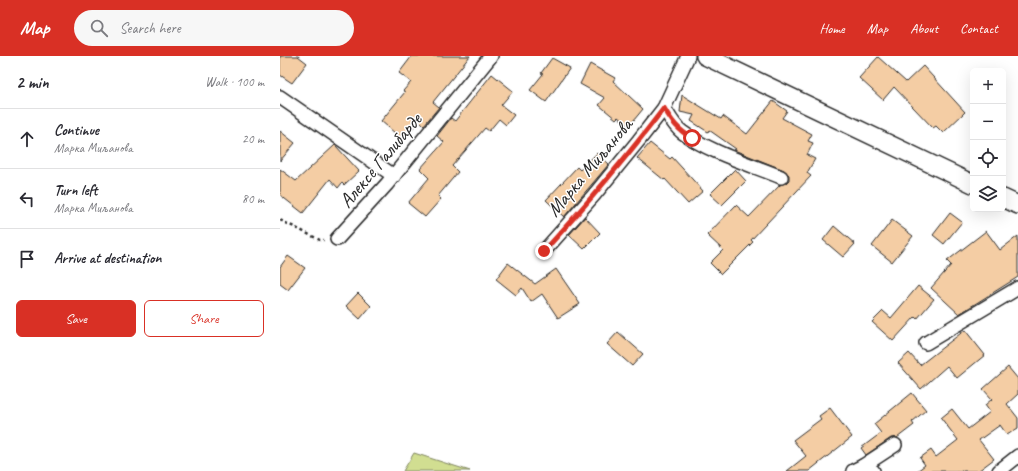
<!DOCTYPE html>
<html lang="en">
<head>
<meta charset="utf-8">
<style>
	:root { --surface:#fff; --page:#f7f7f7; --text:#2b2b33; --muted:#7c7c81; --line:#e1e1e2; --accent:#d93025 }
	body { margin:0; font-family:Caveat,sans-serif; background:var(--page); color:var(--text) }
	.controls { position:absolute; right:12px; top:12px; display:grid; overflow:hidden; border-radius:6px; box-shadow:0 4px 16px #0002 }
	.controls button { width:36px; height:36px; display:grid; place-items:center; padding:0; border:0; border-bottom:1px solid var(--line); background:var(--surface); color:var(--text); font:20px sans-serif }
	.stop { position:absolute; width:12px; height:12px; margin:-9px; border:3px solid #d93025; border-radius:50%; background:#fff }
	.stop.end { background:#d93025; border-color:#fff; box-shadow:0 1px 4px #0008 }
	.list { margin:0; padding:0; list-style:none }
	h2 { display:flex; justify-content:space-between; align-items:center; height:52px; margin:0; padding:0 16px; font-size:17px }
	h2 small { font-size:13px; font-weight:400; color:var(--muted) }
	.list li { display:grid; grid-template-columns:26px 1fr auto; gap:12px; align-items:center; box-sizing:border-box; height:60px; padding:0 16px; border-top:1px solid var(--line) }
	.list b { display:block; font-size:15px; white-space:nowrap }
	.list p { margin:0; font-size:13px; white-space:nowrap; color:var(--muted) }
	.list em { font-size:13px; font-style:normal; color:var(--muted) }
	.actions { display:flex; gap:8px; padding:12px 16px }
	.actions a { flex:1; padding:9px 0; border:1px solid var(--accent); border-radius:6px; text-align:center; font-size:14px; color:var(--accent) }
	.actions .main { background:var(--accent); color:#fff }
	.icon { flex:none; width:22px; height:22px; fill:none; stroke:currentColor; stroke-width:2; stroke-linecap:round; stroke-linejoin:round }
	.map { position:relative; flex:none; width:738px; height:415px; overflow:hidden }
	header { display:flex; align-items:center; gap:24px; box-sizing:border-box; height:56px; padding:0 20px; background:var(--accent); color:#fff }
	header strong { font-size:19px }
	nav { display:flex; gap:22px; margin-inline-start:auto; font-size:14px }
	.search { width:280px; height:36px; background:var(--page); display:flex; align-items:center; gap:10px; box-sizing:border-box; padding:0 14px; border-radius:22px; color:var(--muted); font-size:15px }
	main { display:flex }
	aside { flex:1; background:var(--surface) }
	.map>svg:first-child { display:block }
	.green { fill:#d1de91; stroke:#7e845e }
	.building { fill:#f4cda4; stroke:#2b2b2b }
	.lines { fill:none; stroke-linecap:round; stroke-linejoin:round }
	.minor-casing { stroke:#2b2b2b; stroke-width:16 }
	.tertiary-casing { stroke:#2b2b2b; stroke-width:20 }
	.path { stroke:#2b2b2b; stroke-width:2.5; stroke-dasharray:3 3; stroke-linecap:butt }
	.minor { stroke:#fff; stroke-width:13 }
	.tertiary { stroke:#fff; stroke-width:17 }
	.route { stroke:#d93025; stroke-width:5 }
	.labels { text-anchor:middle; stroke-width:3; stroke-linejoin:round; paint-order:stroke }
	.street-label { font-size:20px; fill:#2b2b2b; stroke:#fff }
</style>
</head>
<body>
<header>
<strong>Map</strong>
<div class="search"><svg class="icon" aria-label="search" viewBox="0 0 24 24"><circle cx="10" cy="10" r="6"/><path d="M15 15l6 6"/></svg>Search here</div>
<nav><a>Home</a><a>Map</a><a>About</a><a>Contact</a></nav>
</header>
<main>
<aside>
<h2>2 min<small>Walk · 100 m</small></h2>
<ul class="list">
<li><svg class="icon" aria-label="ahead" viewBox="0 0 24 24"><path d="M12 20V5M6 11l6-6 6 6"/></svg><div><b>Continue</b><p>Марка Миљанова</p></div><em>20 m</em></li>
<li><svg class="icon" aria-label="left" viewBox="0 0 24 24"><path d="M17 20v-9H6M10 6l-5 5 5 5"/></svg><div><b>Turn left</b><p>Марка Миљанова</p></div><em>80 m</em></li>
<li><svg class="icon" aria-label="arrive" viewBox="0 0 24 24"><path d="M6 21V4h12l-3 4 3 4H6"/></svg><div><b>Arrive at destination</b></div></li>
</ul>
<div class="actions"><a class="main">Save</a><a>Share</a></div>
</aside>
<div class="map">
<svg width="738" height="415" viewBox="0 0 738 415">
	<rect width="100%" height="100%" fill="#fff"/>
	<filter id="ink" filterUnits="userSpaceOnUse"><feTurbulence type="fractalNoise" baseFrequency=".025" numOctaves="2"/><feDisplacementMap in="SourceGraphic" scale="8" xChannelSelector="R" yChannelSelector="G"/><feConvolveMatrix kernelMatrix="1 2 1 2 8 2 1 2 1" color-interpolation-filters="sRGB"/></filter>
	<g filter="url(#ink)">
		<!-- green -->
		<path class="green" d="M134 397 190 415H123Z"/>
		<!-- building -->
		<g class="building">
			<path d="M0 0H18L27 7 12 27 0 19Z"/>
			<path d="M132 0H190L153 46 159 51 144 69 139 64 123 84 101 65 125 36 123 35 131 26 119 17Z"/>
			<path d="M598 1 626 26 643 10 685 56 663 77 656 70 653 72 614 31 603 44 579 22Z"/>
			<path d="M272 2 290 12 266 46 250 34 263 18 261 17Z"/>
			<path d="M310 8 335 22 333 25 363 53 349 70 338 61 336 63 319 49 325 42 300 28Z"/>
			<path d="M212 18 233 35 221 49 234 59 226 69 219 63 209 75 205 72 172 110 178 116 158 140 161 143 145 161 128 147 149 122 140 113 164 86 157 80 171 62 175 65Z"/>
			<path d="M402 39 441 63 443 60 467 78 493 45 507 55 502 62 532 78 528 85 533 87 527 99 535 103 527 117 531 120 471 184 473 186 441 218 430 207 443 194 427 179 456 149 469 161 500 129 506 127 509 124V119L504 114 454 94 456 93 429 74 428 76 411 65 414 59 400 56Z"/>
			<path d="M0 75 15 87 0 105Z"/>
			<path d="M370 87 390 103 392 101 423 135 408 148 385 123 384 124 357 102Z"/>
			<path d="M55 89 79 115 64 129 62 127 58 132 50 123 23 157 0 139V113L16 125Z"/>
			<path d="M317 97 329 108 284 161 266 144 297 111 300 114Z"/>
			<path d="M455 113 466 125 442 149 430 138Z"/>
			<path d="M670 157 682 166 664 188 653 179Z"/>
			<path d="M305 161 320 177 304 193 289 179Z"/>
			<path d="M612 164 633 180 612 206 592 190Z"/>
			<path d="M554 170 575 188 563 201 543 184Z"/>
			<path d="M706 175 720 194 738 180V221L679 258 651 232 671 209 667 205Z"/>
			<path d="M8 200 25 212 8 234 0 228V211Z"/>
			<path d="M228 207 255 228 276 213 300 248 278 262 262 238 251 246 242 232 236 239 216 223Z"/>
			<path d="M638 230 654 243 637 263 635 261 613 285 592 266 603 255 611 262Z"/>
			<path d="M78 237 91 250 80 263 66 250Z"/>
			<path d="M685 274 705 299 677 322 667 310 641 333 618 307 629 297 640 309Z"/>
			<path d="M338 276 363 298 352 310 327 288Z"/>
			<path d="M728 311 738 323V338L727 348 738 362V372L727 379 720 369 699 384 714 403 698 415H637L645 409 640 402 651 394 656 401 678 384 661 362 672 353 688 373 710 356 705 349 712 343 703 333Z"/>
			<path d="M632 337 646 354 632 366 634 369 617 382H611L586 399 581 392 601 377 594 368Z"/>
			<path d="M550 352 572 381 529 415H507L526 400 513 384 541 363 539 360Z"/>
		</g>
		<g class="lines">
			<!-- minor casing -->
			<g class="minor-casing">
				<g id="minor">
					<path d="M0 41 114 120"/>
					<path d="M384 52C389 60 394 70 402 76 429 96 469 108 501 121"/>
					<path d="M57 183 107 128 211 0"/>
					<path d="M264 195 314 139 359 84 384 52 408 0"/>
					<path d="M646 287 738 232"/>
					<path d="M583 410 615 389"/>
					<path d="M573 415 583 410 593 415"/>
					<path d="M719 415 738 400"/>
				</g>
			</g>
			<!-- tertiary casing -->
			<g class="tertiary-casing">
				<g id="tertiary">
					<path d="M425 0 693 128"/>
					<path d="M723 142 738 149"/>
				</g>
			</g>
			<!-- path -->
			<path class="path" d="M0 164 40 184H44"/>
			<!-- minor -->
			<use href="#minor" class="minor"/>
			<!-- tertiary -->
			<use href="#tertiary" class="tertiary"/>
		</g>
	</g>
	<g class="lines" filter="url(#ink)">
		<!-- route -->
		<path class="route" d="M264 195C306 149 346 102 384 52 392 66 398 74 412 82"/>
	</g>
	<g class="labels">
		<!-- street labels -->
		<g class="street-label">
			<text transform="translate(100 104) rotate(-50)" y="7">Алексе Галибарде</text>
			<text transform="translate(309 111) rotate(-50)" y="7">Марка Миљанова</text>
		</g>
	</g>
</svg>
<div class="controls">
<button>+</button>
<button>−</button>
<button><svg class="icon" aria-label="locate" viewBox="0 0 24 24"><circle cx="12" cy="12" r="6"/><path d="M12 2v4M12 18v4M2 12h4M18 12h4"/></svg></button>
<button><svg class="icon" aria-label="layers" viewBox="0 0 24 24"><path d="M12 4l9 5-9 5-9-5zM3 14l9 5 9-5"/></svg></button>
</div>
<div class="stop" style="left:412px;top:82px"></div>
<div class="stop end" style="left:264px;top:195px"></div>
</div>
</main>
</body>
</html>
